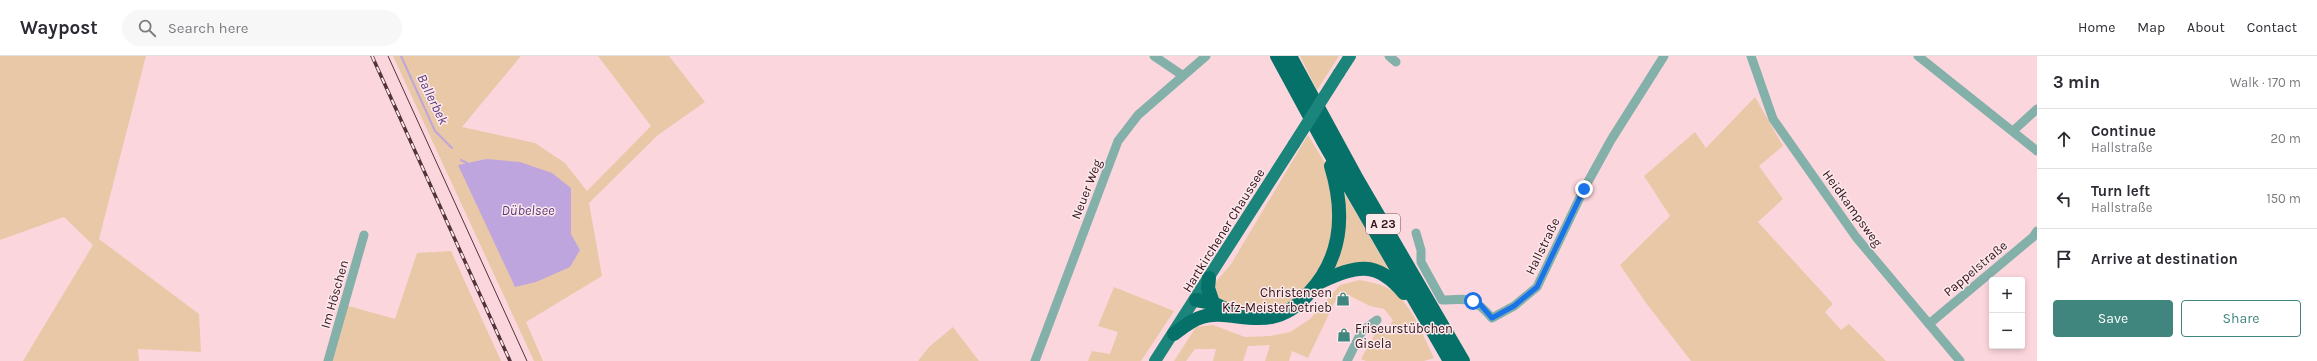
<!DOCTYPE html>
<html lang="en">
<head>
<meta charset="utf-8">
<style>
	:root { --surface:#fff; --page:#f7f7f7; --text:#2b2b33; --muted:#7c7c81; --line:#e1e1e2; --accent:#40867e }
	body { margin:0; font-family:Karla,sans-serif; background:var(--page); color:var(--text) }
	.controls { position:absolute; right:12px; bottom:12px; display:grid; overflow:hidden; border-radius:4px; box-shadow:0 2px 6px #0003 }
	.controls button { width:36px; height:36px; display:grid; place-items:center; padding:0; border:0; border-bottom:1px solid var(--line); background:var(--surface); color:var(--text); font:20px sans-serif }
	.stop { position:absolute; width:12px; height:12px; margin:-9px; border:3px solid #1a73e8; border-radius:50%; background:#fff }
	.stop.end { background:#1a73e8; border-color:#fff; box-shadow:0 1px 4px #0008 }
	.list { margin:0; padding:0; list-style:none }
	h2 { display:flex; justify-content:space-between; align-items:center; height:52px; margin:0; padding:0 16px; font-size:17px }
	h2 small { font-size:13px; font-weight:400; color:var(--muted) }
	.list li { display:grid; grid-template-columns:26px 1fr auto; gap:12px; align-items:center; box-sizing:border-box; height:60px; padding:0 16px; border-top:1px solid var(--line) }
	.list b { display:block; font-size:15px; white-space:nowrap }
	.list p { margin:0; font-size:13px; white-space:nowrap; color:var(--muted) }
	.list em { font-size:13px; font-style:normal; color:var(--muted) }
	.actions { display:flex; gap:8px; padding:12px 16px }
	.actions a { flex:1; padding:9px 0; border:1px solid var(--accent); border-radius:4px; text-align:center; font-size:14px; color:var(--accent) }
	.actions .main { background:var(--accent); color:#fff }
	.icon { flex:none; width:22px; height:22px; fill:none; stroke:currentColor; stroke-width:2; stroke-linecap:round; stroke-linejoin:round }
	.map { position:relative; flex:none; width:2037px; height:305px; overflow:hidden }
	header { display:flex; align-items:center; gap:24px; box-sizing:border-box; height:56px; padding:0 20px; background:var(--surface); border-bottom:1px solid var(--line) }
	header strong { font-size:19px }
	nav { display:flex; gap:22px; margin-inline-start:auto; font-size:14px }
	.search { width:280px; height:36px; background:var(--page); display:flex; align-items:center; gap:10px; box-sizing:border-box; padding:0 14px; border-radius:22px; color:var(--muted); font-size:15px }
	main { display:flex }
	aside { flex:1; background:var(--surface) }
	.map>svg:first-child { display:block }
	.green { fill:#e9c8a8; fill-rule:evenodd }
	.water { fill:#bfa5dd }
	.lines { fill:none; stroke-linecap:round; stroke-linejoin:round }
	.stream { stroke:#bfa5dd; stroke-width:2 }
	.minor { stroke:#84b0aa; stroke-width:9 }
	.major { stroke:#1b857b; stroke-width:12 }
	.highway { stroke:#057168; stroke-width:14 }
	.tram { stroke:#54323b; stroke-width:1 }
	.rail-casing { stroke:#54323b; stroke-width:3.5 }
	.rail { stroke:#fce9ec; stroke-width:2; stroke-dasharray:6; stroke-linecap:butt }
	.major-bridge { stroke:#1b857b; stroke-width:12 }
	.route { stroke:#1a73e8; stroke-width:5 }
	.labels { text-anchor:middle; stroke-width:3; stroke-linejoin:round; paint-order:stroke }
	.shield { fill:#fce9ec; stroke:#70535a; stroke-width:1 }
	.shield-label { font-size:12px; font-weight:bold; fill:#34131c }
	.street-label { font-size:13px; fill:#34131c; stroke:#fce9ec }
	.poi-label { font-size:13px; fill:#34131c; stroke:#fce9ec; text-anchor:end }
	.water-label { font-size:14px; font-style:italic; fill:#5d3a7e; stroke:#fce9ec }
</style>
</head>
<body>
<header>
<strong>Waypost</strong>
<div class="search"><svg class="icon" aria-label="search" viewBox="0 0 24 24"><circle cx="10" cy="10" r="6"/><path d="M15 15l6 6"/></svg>Search here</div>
<nav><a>Home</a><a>Map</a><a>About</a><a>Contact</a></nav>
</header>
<main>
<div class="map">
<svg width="2037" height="305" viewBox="0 0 2037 305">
	<rect width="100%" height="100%" fill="#fcd6dd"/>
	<!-- green -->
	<g class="green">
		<path d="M0 0H146L99 183 199 258 201 296 138 293 139 305H23L93 189 64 161 0 184Z"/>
		<path d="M393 0H521L462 71 535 87 565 107 587 135 651 70 598 0H669L705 46 658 79 589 147 602 220 526 266 543 305H534ZM486 103 571 132V179L580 194 459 109Z"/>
		<path d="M1300 0H1339L1317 34Z"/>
		<path d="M1755 41 1783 90 1759 110 1783 143 1758 166 1833 248 1825 256 1841 274 1849 268 1886 305H1691L1646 247 1620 209 1670 160 1644 120 1695 76 1706 92Z"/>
		<path d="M1308 79 1325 107 1336 145 1327 203 1293 247 1278 255 1250 258 1218 244 1214 228 1231 208Z"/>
		<path d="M1345 138 1389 214 1330 217 1342 139Z"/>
		<path d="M451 195 501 305H330L345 249 395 263 417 197Z"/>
		<path d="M1359 224C1370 226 1382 228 1391 234 1412 248 1423 280 1434 302L1424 305H1366L1361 303 1377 274 1388 273 1393 264 1384 253 1370 250 1340 235 1308 302 1292 295 1289 305H1265L1270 289 1248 290 1243 305H1213L1216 293H1195L1186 305H1174L1196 271 1213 269 1245 281 1270 280 1290 276 1310 263 1340 229Z"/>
		<path d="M1114 231 1174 255 1141 305H1088L1092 295 1110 298 1118 276 1098 270Z"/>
		<path d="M953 271 979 305H918L929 291Z"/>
	</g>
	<!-- water -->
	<path class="water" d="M486 103 520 106 552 117 571 132V178L580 194 570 211 536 226 515 231 458 109Z"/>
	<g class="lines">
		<!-- stream -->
		<g class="stream">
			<path d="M401 0 435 75 452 92"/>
			<path d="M461 104 467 107"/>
		</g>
		<!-- minor -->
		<g class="minor">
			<path d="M1154 0 1182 19"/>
			<path d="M1389 0 1396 6"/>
			<path d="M1751 0 1773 63 1856 181 1960 305"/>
			<path d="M1918 0 2037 95"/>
			<path d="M2013 75 2037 53"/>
			<path d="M1416 177 1421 194V206L1442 244C1470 243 1473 240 1492 262L1514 250 1537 231 1584 133 1611 84 1664 0"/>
			<path d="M1929 268 2033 181 2037 175"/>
			<path d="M328 305 364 179"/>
			<path d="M1035 305 1118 85 1138 59 1206 0"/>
			<path d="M1347 305 1362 275 1377 264"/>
		</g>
		<!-- major -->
		<g class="major">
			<path d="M1339 17 1350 0"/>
			<path d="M1155 305 1294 88"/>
		</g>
		<!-- highway -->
		<g class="highway">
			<path d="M1277 0 1323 85 1450 305"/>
			<path d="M1290 0 1357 123 1463 305"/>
			<path d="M1209 222 1208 232 1213 247"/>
			<path d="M1320 226C1356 210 1376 203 1404 237"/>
			<path d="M1196 244 1213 247 1234 257"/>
			<path d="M1174 278C1182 272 1191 264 1202 261 1222 254 1249 266 1271 261 1287 258 1299 249 1309 237 1343 201 1345 156 1331 110"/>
		</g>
		<!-- tram -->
		<path class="tram" d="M388 0 527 305"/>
		<!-- rail casing -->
		<g class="rail-casing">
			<path id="rail" d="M372 0 510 305"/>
		</g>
		<!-- rail -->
		<use href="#rail" class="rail"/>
		<!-- major-bridge -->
		<path class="major-bridge" d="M1294 88 1339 17"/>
	</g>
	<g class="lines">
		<!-- route -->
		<path class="route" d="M1473 245 1479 247 1492 262 1514 250 1537 231 1584 133"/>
	</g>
	<!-- icons -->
	<defs>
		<g id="shop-bare" transform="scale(1.08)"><path d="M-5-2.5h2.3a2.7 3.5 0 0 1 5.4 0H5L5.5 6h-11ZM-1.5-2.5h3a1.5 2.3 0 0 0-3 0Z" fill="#40867e" stroke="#fce9ec" stroke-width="2.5" paint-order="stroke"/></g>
	</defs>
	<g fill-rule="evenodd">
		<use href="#shop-bare" x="1343" y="243"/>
		<use href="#shop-bare" x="1344" y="279"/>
	</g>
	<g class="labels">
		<!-- shield labels -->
		<rect class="shield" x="1366" y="158" width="34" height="20" rx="3"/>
		<g class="shield-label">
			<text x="1383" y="172">A 23</text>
		</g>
		<!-- street labels -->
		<g class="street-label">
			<text transform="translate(1086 133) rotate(-69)" y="5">Neuer Weg</text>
			<text transform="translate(1853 152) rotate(54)" y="5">Heidkampsweg</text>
			<text transform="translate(1223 174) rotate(-58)" y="5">Hartkirchener Chaussee</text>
			<text transform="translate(1542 190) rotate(-64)" y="5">Hallstraße</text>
			<text transform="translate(1975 212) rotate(-40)" y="5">Pappelstraße</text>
			<text transform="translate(334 238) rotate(-74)" y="5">Im Höschen</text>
		</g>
		<!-- poi labels -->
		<g class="poi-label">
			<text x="1332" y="241">Christensen<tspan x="1332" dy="15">Kfz-Meisterbetrieb</tspan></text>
			<text x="1355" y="277" text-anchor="start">Friseurstübchen<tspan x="1355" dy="15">Gisela</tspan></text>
		</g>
		<!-- water labels -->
		<g class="water-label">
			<text transform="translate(433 43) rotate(64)" y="5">Ballerbek</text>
			<text x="528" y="159">Dübelsee</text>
		</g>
	</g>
</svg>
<div class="controls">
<button>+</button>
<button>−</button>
</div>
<div class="stop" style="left:1473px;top:245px"></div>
<div class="stop end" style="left:1584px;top:133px"></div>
</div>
<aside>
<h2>3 min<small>Walk · 170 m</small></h2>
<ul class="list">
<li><svg class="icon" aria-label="ahead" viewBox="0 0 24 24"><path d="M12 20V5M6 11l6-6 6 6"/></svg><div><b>Continue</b><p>Hallstraße</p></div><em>20 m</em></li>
<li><svg class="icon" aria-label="left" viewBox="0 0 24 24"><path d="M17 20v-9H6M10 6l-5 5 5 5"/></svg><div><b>Turn left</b><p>Hallstraße</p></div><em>150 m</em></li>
<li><svg class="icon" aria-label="arrive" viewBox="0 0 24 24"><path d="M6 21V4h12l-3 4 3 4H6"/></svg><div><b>Arrive at destination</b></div></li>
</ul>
<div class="actions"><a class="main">Save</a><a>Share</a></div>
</aside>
</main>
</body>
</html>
